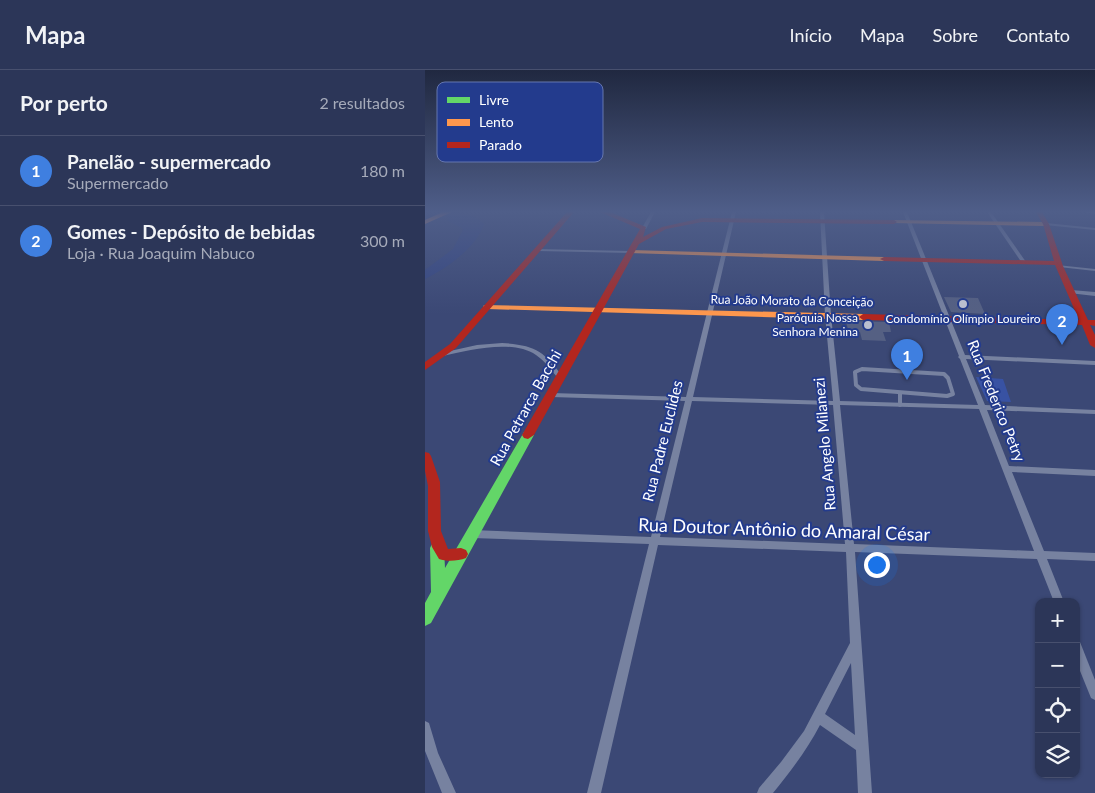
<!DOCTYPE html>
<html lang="pt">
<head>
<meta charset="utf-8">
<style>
	:root { --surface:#2c3658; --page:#384161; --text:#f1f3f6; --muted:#a6abba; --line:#48506e; --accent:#babfcf }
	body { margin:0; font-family:Lato,sans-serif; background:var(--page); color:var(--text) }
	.controls { position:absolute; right:15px; bottom:15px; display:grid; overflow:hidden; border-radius:10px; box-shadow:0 1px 4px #0004 }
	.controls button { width:45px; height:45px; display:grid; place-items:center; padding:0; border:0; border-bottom:1px solid var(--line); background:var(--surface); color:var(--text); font:25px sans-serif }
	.you { position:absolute; left:451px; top:494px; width:18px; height:18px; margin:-12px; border:4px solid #fff; border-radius:50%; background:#1a73e8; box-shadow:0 0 0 8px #1a73e833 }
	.badge { display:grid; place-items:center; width:32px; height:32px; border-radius:50%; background:var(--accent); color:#fff; font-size:16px; font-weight:700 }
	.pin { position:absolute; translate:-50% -41px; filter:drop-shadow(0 1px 2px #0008) }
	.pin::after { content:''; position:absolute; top:26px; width:18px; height:15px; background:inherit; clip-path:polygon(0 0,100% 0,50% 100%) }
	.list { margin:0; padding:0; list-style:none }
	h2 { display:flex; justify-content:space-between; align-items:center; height:65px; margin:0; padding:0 20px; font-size:21px }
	h2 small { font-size:16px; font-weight:400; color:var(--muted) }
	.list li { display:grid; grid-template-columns:32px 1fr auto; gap:15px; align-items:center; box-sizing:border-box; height:70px; padding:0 20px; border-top:1px solid var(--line) }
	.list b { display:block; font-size:19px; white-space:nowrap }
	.list p { margin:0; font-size:16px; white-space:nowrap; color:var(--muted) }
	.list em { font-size:16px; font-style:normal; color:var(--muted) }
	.icon { flex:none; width:28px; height:28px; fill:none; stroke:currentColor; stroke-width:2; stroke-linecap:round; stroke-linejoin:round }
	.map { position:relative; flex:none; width:670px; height:723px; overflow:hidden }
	header { display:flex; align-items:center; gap:30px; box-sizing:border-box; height:70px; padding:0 25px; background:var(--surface); border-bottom:1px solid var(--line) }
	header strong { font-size:24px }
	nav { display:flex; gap:28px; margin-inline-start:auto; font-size:18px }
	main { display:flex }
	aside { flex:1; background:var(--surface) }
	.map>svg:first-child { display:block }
	.green { fill:#3852a3 }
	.water { fill:#344581 }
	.building { fill:#556083 }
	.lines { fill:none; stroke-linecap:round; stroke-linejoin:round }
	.lane { stroke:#7782a0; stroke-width:4 }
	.street { fill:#7782a0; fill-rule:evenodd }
	.fast { fill:#63d668; fill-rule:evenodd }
	.slow { fill:#ff974d; fill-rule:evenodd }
	.jam { fill:#b3261e; fill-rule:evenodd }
	.poi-dot { fill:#babfcf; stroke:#233b8d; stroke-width:2 }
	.labels { text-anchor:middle; stroke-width:4; stroke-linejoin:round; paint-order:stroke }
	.far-street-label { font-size:12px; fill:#fff; stroke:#233b8d }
	.far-poi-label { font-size:12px; fill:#fff; stroke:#233b8d; text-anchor:end }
	.street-label { font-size:15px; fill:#fff; stroke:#233b8d }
	.near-street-label { font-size:18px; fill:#fff; stroke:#233b8d }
	.key { fill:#233b8d; stroke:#6576af; stroke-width:1 }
	.key-label { font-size:14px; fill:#fff }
</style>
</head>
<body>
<header>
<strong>Mapa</strong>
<nav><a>Início</a><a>Mapa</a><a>Sobre</a><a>Contato</a></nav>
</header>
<main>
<aside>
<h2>Por perto<small>2 resultados</small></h2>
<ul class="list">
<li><span class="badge" style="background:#3f7fe0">1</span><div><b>Panelão - supermercado</b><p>Supermercado</p></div><em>180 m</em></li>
<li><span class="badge" style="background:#3f7fe0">2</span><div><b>Gomes - Depósito de bebidas</b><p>Loja · Rua Joaquim Nabuco</p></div><em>300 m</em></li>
</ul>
</aside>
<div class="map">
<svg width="670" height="723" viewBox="0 0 670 723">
	<rect width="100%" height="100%" fill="#3b4875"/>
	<!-- green -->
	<path class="green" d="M551 307 578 309 586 332 562 331Z"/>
	<!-- water -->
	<path class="water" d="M22 142C34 142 51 144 59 154 51 178 22 198 0 209V200L28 179 38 160 37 158 23 151Z"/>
	<!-- building -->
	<g class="building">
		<path d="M519 227 553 228 560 244 526 242Z"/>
		<path d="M424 251 464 252 466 262H458L461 271 437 270 435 262 423 259 421 252Z"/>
	</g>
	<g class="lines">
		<!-- lane -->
		<g class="lane">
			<path d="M437 299 519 304 523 308 528 324 522 326 436 319 431 315 430 302Z"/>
			<path d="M475 323V335"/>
		</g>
		<!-- street -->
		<g class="street">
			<path d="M226 142H230L221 159H217V158Z"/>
			<path d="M307 142H311L268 327 408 331 400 245 395 142H399L406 245 415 331 553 335 535 289 533 287 534 286 478 142H482L540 285 670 291V295L541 289 560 335 670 340V344L562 340 584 396 670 400V406L587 402 619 481 670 483V491L622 489 639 532H629L612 489 430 482 447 723H433L431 680 395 655C382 680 365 702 348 723H332L334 718 356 692 379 661 425 573 421 482 233 475 176 723H162L224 474 47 468 44 467 42 464 44 461 47 460 226 467 260 331 126 327 123 325 126 323 261 327ZM267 331 408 335 420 474 235 467ZM415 335 554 339 609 481 429 474ZM426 593 430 665 400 644Z"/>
			<path d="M562 142H566L601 192V193H597Z"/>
			<path d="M658 142H670V144Z"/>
			<path d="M621 153 670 158V160L620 155V153Z"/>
			<path d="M111 179 206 181 208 182 206 183 113 181H111Z"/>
			<path d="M632 195 670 199V201L634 197H632Z"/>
			<path d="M646 220 670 222V226L644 223 643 222Z"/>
			<path d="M77 273C110 275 119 281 138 307L137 308H133C126 300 120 291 111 285 87 269 44 280 18 286L15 284 16 283 52 275Z"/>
			<path d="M651 571 655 572 670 610V630L666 628 651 591Z"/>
			<path d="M0 651 4 653 13 683 31 723H17L0 681Z"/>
		</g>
		<!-- fast -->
		<path class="fast" d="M103 361 109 365 6 553 0 556V533L6 522 5 478 7 474 12 472 17 474 19 478 20 498 99 362Z"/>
		<!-- slow -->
		<g class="slow">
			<path d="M18 142H27L0 154V150Z"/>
			<path d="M469 150 621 152 624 154 621 156 467 153 466 152Z"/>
			<path d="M206 180 459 187 463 189 459 191 204 183V181Z"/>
			<path d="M59 235 438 244 442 247 438 250 62 239 58 237Z"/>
		</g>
		<!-- jam -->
		<g class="jam">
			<path d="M142 142H149L31 278 0 300V292L25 274Z"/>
			<path d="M175 142H185L221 157 218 167 237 157 277 148 469 150 472 152 469 154 277 152 241 159 214 174 109 365 103 369 99 368 97 365 215 159Z"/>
			<path d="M611 142H617L624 154 638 196 663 250H670V256L665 255 670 265V278L665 275 657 255 438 250 434 247 438 244 654 250 630 195 459 191 455 189 459 187 629 191 618 154Z"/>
			<path d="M0 382 4 383 6 386 15 412 16 461 23 479 36 478 41 480 43 484 41 488C33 491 22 492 14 489L7 477 3 461V416L0 401Z"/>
		</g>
	</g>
	<!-- sky -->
	<linearGradient id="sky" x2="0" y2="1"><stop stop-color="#202840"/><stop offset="0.58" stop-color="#4f5e89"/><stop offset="1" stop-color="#4f5e89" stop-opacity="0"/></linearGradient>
	<rect width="670" height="244" fill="url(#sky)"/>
	<!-- markers -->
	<g class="poi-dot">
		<circle cx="538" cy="234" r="5"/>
		<circle cx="443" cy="255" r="5"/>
	</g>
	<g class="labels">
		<!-- far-street labels -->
		<g class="far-street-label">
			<text transform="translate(367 231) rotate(1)" y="4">Rua João Morato da Conceição</text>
		</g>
		<!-- far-poi labels -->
		<g class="far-poi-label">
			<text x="433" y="252">Paróquia Nossa<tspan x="433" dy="14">Senhora Menina</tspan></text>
			<text x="538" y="253" text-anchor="middle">Condomínio Olímpio Loureiro</text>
		</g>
		<!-- street labels -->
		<g class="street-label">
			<text transform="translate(571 331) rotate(68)" y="5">Rua Frederico Petry</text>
			<text transform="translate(101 338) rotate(-61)" y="5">Rua Petrarca Bacchi</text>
			<text transform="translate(238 371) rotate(-76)" y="5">Rua Padre Euclides</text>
			<text transform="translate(400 374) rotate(-95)" y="5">Rua Angelo Milanezi</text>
		</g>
		<!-- near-street labels -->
		<g class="near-street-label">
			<text transform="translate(359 460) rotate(2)" y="6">Rua Doutor Antônio do Amaral César</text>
		</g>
	</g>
	<!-- legend -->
	<rect x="12" y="12" width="166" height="80" rx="8" class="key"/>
	<rect x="22" y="27" width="23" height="6" fill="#63d668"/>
	<rect x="22" y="49" width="23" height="7" fill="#ff974d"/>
	<rect x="22" y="72" width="23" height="6" fill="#b3261e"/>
	<g class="key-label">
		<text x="54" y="35">Livre</text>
		<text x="54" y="57">Lento</text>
		<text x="54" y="80">Parado</text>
	</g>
</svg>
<div class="controls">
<button>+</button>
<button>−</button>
<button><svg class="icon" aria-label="locate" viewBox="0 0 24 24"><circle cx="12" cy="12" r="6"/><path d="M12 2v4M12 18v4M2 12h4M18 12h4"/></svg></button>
<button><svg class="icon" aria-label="layers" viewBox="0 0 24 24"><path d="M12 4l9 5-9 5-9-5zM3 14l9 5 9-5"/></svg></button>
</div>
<div class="you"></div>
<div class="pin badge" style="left:482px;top:310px;background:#3f7fe0">1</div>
<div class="pin badge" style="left:637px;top:275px;background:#3f7fe0">2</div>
</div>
</main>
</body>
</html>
